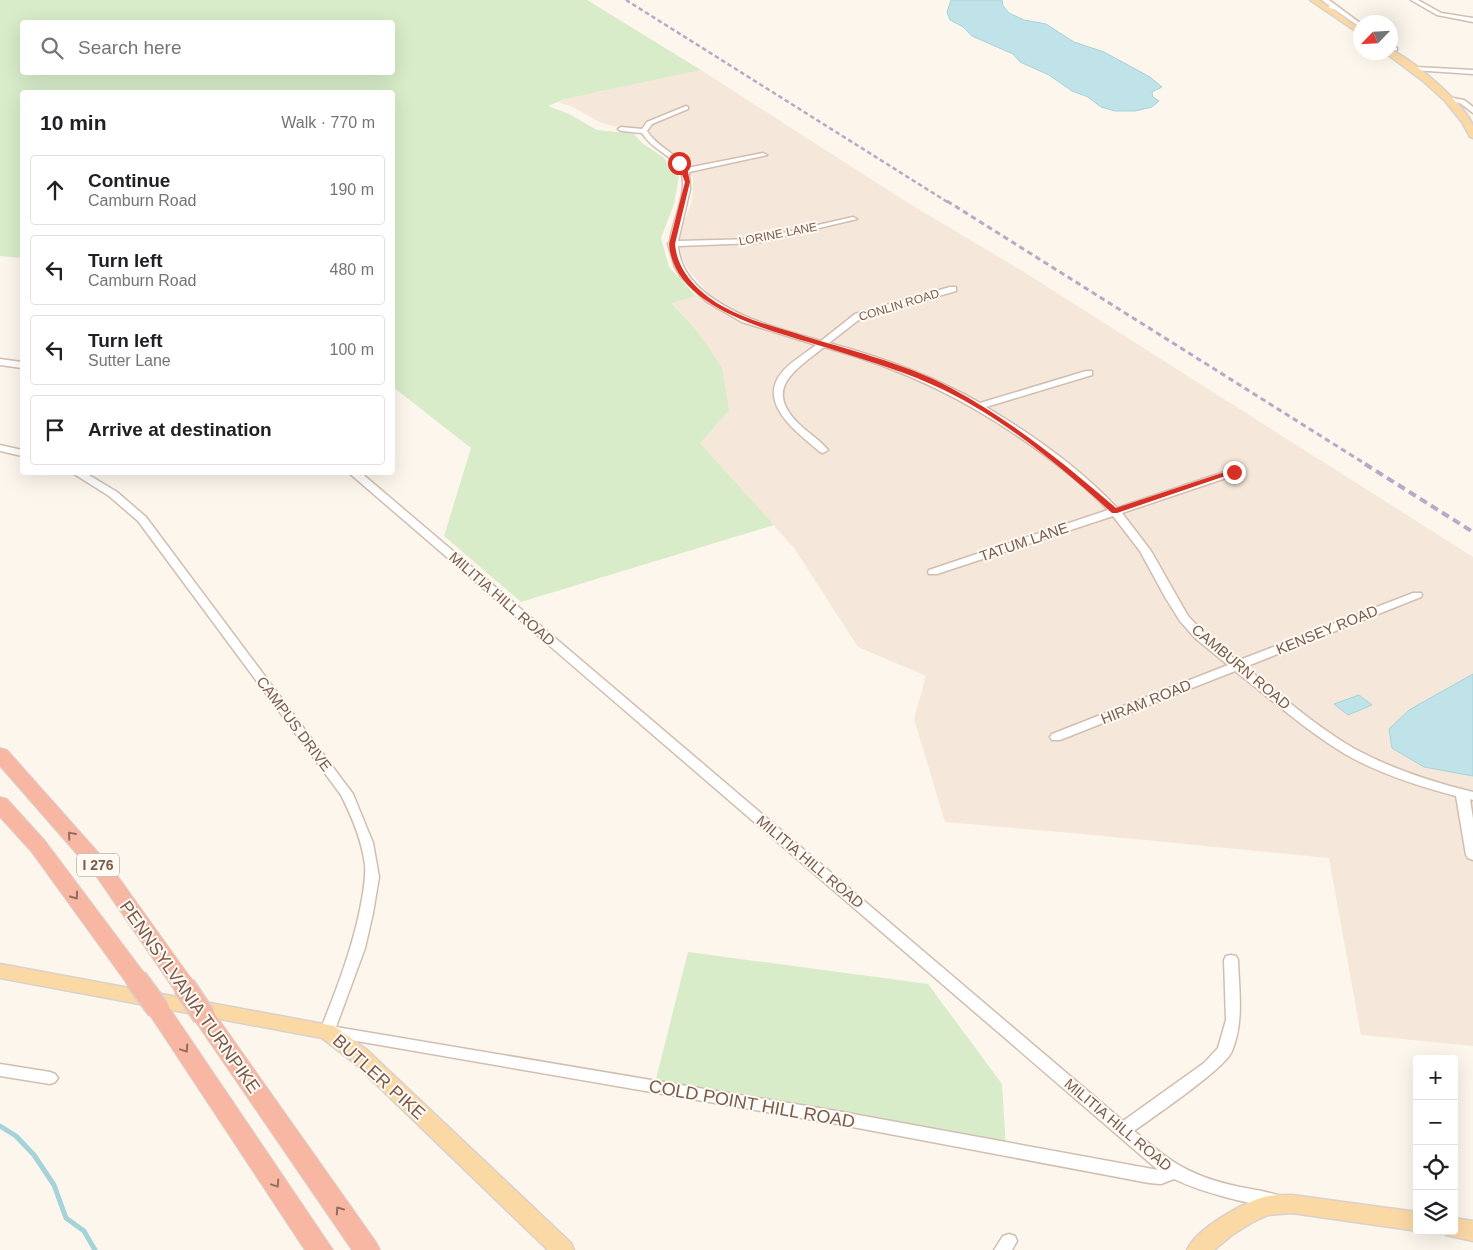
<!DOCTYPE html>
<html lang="en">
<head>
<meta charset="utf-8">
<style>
	:root { --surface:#fff; --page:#f2f2f2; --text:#202124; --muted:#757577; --line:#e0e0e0 }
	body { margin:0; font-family:Helvetica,sans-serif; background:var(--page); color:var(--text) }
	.controls { position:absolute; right:15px; bottom:15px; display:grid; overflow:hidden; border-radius:5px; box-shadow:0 5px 20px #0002 }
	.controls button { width:45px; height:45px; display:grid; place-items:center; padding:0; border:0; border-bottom:1px solid var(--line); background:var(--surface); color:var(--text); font:25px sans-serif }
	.compass { position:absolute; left:1353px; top:15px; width:45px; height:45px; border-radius:50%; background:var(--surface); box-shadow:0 5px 20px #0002; rotate:245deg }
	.stop { position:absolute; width:15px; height:15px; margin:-11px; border:4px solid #d93025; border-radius:50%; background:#fff }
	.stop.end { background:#d93025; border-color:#fff; box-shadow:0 1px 5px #0008 }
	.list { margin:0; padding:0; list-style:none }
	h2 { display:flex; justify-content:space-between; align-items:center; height:65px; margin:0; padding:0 20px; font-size:21px }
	h2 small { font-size:16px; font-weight:400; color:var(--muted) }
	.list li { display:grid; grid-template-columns:32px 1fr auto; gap:15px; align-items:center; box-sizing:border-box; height:70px; margin:0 10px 10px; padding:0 10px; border:1px solid var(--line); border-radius:5px }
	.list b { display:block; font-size:19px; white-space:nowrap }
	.list p { margin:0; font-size:16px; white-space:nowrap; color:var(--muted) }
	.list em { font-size:16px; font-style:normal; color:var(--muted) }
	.icon { flex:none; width:28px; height:28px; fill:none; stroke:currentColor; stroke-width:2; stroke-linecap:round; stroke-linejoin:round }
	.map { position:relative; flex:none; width:1473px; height:1250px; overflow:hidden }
	.search { position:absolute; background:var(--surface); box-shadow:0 5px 20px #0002; left:20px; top:20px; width:375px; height:55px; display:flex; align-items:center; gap:12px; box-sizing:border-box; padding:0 18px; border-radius:5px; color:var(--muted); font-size:19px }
	.panel { position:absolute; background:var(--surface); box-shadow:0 5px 20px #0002; left:20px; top:90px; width:375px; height:385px; border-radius:5px }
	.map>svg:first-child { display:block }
	.residential { fill:#f5e8da }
	.green { fill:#d8ecc9; fill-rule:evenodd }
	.water { fill:#bfe3e8; stroke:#a5d3da }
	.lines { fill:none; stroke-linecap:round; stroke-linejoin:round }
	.stream { stroke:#a5d3da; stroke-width:5 }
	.minor-casing { stroke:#d1beb0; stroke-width:3 }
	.major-casing { stroke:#dad1cd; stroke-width:3 }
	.highway-casing { stroke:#dad1cd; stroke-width:2 }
	.minor { fill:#fff; fill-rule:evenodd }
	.major { fill:#fbd9a5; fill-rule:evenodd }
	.highway { fill:#f7b7a3; fill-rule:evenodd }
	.rail-far2 { stroke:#b9a8c9; stroke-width:2.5; stroke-dasharray:4.5 3; stroke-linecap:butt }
	.rail-far1 { stroke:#b9a8c9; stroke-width:3; stroke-dasharray:5.5 4; stroke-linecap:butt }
	.rail { stroke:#b9a8c9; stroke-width:4; stroke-dasharray:8 5; stroke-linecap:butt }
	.highway-bridge-casing { stroke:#dad1cd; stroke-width:25; stroke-linecap:butt }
	.highway-bridge { stroke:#f7b7a3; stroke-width:22 }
	.oneway { stroke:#936e5e }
	.route { fill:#d93025 }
	.labels { text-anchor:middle; stroke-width:4; stroke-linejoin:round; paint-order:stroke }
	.far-street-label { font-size:12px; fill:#7a5c4d; stroke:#fffaf3 }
	.shield { fill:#fffaf3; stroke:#a28b7f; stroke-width:1 }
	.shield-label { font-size:14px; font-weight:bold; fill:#7a5c4d }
	.street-label { font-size:15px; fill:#7a5c4d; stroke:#fffaf3 }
	.near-street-label { font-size:18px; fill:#7a5c4d; stroke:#fffaf3 }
</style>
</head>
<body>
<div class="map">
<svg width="1473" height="1250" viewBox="0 0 1473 1250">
	<rect width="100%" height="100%" fill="#fdf6ec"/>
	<!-- residential -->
	<path class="residential" d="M701 70 905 201 1024 272 1473 557V1046L1361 1035 1329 858 1083 834 945 822 914 719 926 676 858 647 794 548 700 443 722 367 697 331 672 302 708 293 687 268 680 253V232L692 202 693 178 679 158 655 139 649 130 617 127 601 123 571 106 559 103 565 99Z"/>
	<!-- green -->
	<g class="green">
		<path d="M0 0H587L701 70 565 99 548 106 569 114 597 130 634 134 642 143 663 157 679 177 674 204 661 238 669 267 696 296 672 303 697 331 722 367 729 410 700 443 774 525 521 602 444 536 471 448 393 387 392 92H22V258L0 256ZM22 22H392V72H22Z"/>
		<path d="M688 952 928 984 1002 1084 1006 1148 654 1087Z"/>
	</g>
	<!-- water -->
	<g class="water">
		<path d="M951 0H1002L1003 6 1009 13 1024 20 1046 24 1074 42 1104 52 1150 77 1162 87 1152 92 1153 97 1159 101 1152 107 1135 111H1115L1101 107 1088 97 1072 91 1049 75 1020 62 1013 54 972 36 963 27 950 20 947 12Z"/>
		<path d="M1473 674V776L1424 767 1392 748 1389 729 1409 710Z"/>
		<path d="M1359 695 1372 705 1348 715 1334 704Z"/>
	</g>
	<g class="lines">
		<!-- stream -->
		<path class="stream" d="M0 1126 16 1136 34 1155 54 1185 66 1218 84 1231 95 1250"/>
		<!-- minor casing -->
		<g class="minor-casing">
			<g id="minor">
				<path d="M1322 0H1329L1360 23V27L1334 9H1325V7L1330 6Z"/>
				<path d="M1411 0H1418L1441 13 1473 18V22L1437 15Z"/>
				<path d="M1390 44 1397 48V50L1390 52Z"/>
				<path d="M1415 67 1473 70V74L1413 70 1412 69Z"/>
				<path d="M1447 97 1464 100 1473 107V113L1460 103 1445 100V98Z"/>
				<path d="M686 106 688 107V109L652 124 647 131C657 147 676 153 687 168L763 153 767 155 689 172 690 189 678 241 756 239 853 217 857 219 756 243 678 246C682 305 775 328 821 341L855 314 950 287H956V291L861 318 829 343C881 357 933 376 980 403L1086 371H1092V375L986 407C1033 435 1080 468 1117 508L1230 470H1238L1239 472 1238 474 1122 513 1151 551 1188 616 1211 640 1237 661 1413 593H1421L1422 595 1421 597 1245 667C1281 695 1315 726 1355 749 1392 769 1432 782 1473 792V800L1470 799 1473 819V860L1468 858 1466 855 1456 796C1418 786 1380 774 1345 754 1305 730 1271 699 1235 671L1060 740H1052L1050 737 1052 734 1228 665 1195 638 1180 621 1165 597 1140 551 1113 516 937 574H929L928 572 929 570 1108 510C1088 488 1063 469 1039 451 972 402 905 369 824 347 796 370 762 388 799 424 808 433 820 440 828 450L823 453 820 452C798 433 755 403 783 371 792 361 806 353 816 345L742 322 707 302 681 277 675 267 668 244 670 242C672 219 694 183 676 164 665 152 650 147 642 133L621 131 618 129 621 127 642 129 647 122Z"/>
				<path d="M0 359 22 362V368L0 365Z"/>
				<path d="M0 445 22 450V456L0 451Z"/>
				<path d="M71 472H84L117 492 146 517 353 794 373 843 379 877 373 913 365 948 336 1027 842 1112 1158 1170 348 472H360L1123 1121 1204 1063 1218 1048 1226 1020 1224 960 1226 956 1231 955 1236 956 1238 960C1239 991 1244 1022 1232 1051 1226 1068 1153 1117 1134 1131 1168 1160 1186 1174 1231 1185 1247 1189 1264 1190 1280 1196L1282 1201 1280 1206 1274 1208C1240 1201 1206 1194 1174 1179L1161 1184 1149 1183 842 1125 322 1035 320 1031C337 988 354 945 362 899 364 887 366 876 365 865 362 840 352 817 341 795L138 521 109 496Z"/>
				<path d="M0 1064 50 1072 55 1074 58 1078 55 1082 50 1084 0 1076Z"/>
				<path d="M1009 1234 1015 1236 1017 1241 1012 1250H994L1003 1236Z"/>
			</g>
		</g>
		<!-- major casing -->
		<g class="major-casing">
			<g id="major">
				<path d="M1310 0H1319L1360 29V34Z"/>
				<path d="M1390 50C1410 57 1467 106 1473 126 1473 129 1473 134 1473 138L1470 137 1462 122 1445 101 1423 81 1387 54 1386 52H1390Z"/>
				<path d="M0 964 334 1026 367 1050 571 1243 574 1250H548L353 1062 322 1038 0 978Z"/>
				<path d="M1292 1195 1417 1212 1418 1231 1292 1213 1268 1215 1251 1223 1232 1235 1214 1250H1187C1197 1228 1245 1201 1268 1196 1276 1195 1284 1195 1292 1195Z"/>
				<path d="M1454 1218 1473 1221V1241L1446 1235 1445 1231H1454Z"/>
			</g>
		</g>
		<!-- highway casing -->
		<g class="highway-casing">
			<g id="highway">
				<path d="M0 748 7 750 111 867 192 980 195 986 192 992 184 995 176 992 97 877 0 766Z"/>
				<path d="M0 797 7 799 45 841 144 973 147 979 144 985 136 988 128 985 31 851 0 817Z"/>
				<path d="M158 1000 166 1003 333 1250H305L150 1015 147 1009 150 1003Z"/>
				<path d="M204 1007 212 1010 376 1242 380 1250H352L196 1022 193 1016 196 1010Z"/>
			</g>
		</g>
		<!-- minor -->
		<use href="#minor" class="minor"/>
		<!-- major -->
		<use href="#major" class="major"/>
		<!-- highway -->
		<use href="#highway" class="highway"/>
		<!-- rail-far2 -->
		<path class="rail-far2" d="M626 0 949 203"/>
		<!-- rail-far1 -->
		<path class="rail-far1" d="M947 201 1367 465"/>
		<!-- rail -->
		<path class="rail" d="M1365 464 1473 532"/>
		<!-- highway-bridge casing -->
		<g class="highway-bridge-casing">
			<g id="highway-bridge">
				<path d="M136 979 158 1009"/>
				<path d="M184 986 204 1016"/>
			</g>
		</g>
		<!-- highway-bridge -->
		<use href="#highway-bridge" class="highway-bridge"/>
	</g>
	<!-- one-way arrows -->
	<defs><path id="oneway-chevron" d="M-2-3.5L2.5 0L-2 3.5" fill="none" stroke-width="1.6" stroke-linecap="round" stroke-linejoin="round" transform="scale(1.25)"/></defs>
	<g class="oneway">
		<use href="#oneway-chevron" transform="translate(71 835) rotate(-131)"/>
		<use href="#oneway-chevron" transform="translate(75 896) rotate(54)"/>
		<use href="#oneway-chevron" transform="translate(185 1049) rotate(56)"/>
		<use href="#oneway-chevron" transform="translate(276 1184) rotate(56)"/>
		<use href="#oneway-chevron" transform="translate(339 1210) rotate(-125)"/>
	</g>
	<!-- route -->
	<path class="route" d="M677 162H681L688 172 690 182 675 244C677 272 700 294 724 307 746 319 770 326 795 333 847 350 903 362 951 388 1012 421 1064 463 1116 508L1231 470 1237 472 1117 513H1112C1060 466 1007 421 944 390 909 373 872 362 834 350 782 333 674 312 669 244L685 182Z"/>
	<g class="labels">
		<!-- far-street labels -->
		<g class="far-street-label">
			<text transform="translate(778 234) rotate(-11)" y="4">LORINE LANE</text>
			<text transform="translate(899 305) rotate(-17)" y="4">CONLIN ROAD</text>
		</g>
		<!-- shield labels -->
		<rect class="shield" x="77" y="853.5" width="42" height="23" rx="4"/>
		<g class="shield-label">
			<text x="98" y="870">I 276</text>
		</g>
		<!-- street labels -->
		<g class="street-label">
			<text transform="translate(1024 542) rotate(-19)" y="5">TATUM LANE</text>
			<text transform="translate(502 599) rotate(41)" y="5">MILITIA HILL ROAD</text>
			<text transform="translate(1327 630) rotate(-22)" y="5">KENSEY ROAD</text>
			<text transform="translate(1241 667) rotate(40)" y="5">CAMBURN ROAD</text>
			<text transform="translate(1146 702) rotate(-22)" y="5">HIRAM ROAD</text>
			<text transform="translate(294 724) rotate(53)" y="5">CAMPUS DRIVE</text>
			<text transform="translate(810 862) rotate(40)" y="5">MILITIA HILL ROAD</text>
			<text transform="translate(1118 1125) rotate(40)" y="5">MILITIA HILL ROAD</text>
		</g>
		<!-- near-street labels -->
		<g class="near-street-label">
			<text transform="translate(190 997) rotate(55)" y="6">PENNSYLVANIA TURNPIKE</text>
			<text transform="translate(379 1077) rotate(42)" y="6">BUTLER PIKE</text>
			<text transform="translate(752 1104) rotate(10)" y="6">COLD POINT HILL ROAD</text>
		</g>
	</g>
</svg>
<div class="controls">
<button>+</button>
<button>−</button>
<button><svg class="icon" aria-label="locate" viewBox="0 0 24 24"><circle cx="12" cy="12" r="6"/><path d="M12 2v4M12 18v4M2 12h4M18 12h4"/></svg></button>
<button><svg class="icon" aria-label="layers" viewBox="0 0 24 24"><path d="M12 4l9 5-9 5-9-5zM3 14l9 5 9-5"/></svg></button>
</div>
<svg class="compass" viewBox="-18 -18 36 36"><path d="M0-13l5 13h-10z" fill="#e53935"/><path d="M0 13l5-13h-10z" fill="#757577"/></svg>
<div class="stop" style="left:679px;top:163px"></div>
<div class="stop end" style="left:1234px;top:472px"></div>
<div class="search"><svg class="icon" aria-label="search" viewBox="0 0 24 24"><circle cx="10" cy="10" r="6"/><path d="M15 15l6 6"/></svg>Search here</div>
<section class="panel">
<h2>10 min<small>Walk · 770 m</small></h2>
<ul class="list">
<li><svg class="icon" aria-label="ahead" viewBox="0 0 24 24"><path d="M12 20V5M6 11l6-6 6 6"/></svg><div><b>Continue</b><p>Camburn Road</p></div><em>190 m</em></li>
<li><svg class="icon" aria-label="left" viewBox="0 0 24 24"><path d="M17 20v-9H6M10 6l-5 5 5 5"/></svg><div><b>Turn left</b><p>Camburn Road</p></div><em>480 m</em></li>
<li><svg class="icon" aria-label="left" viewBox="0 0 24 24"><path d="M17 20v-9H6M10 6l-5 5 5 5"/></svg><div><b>Turn left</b><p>Sutter Lane</p></div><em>100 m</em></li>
<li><svg class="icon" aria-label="arrive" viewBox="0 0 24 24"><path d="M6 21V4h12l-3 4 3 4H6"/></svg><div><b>Arrive at destination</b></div></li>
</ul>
</section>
</div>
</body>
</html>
